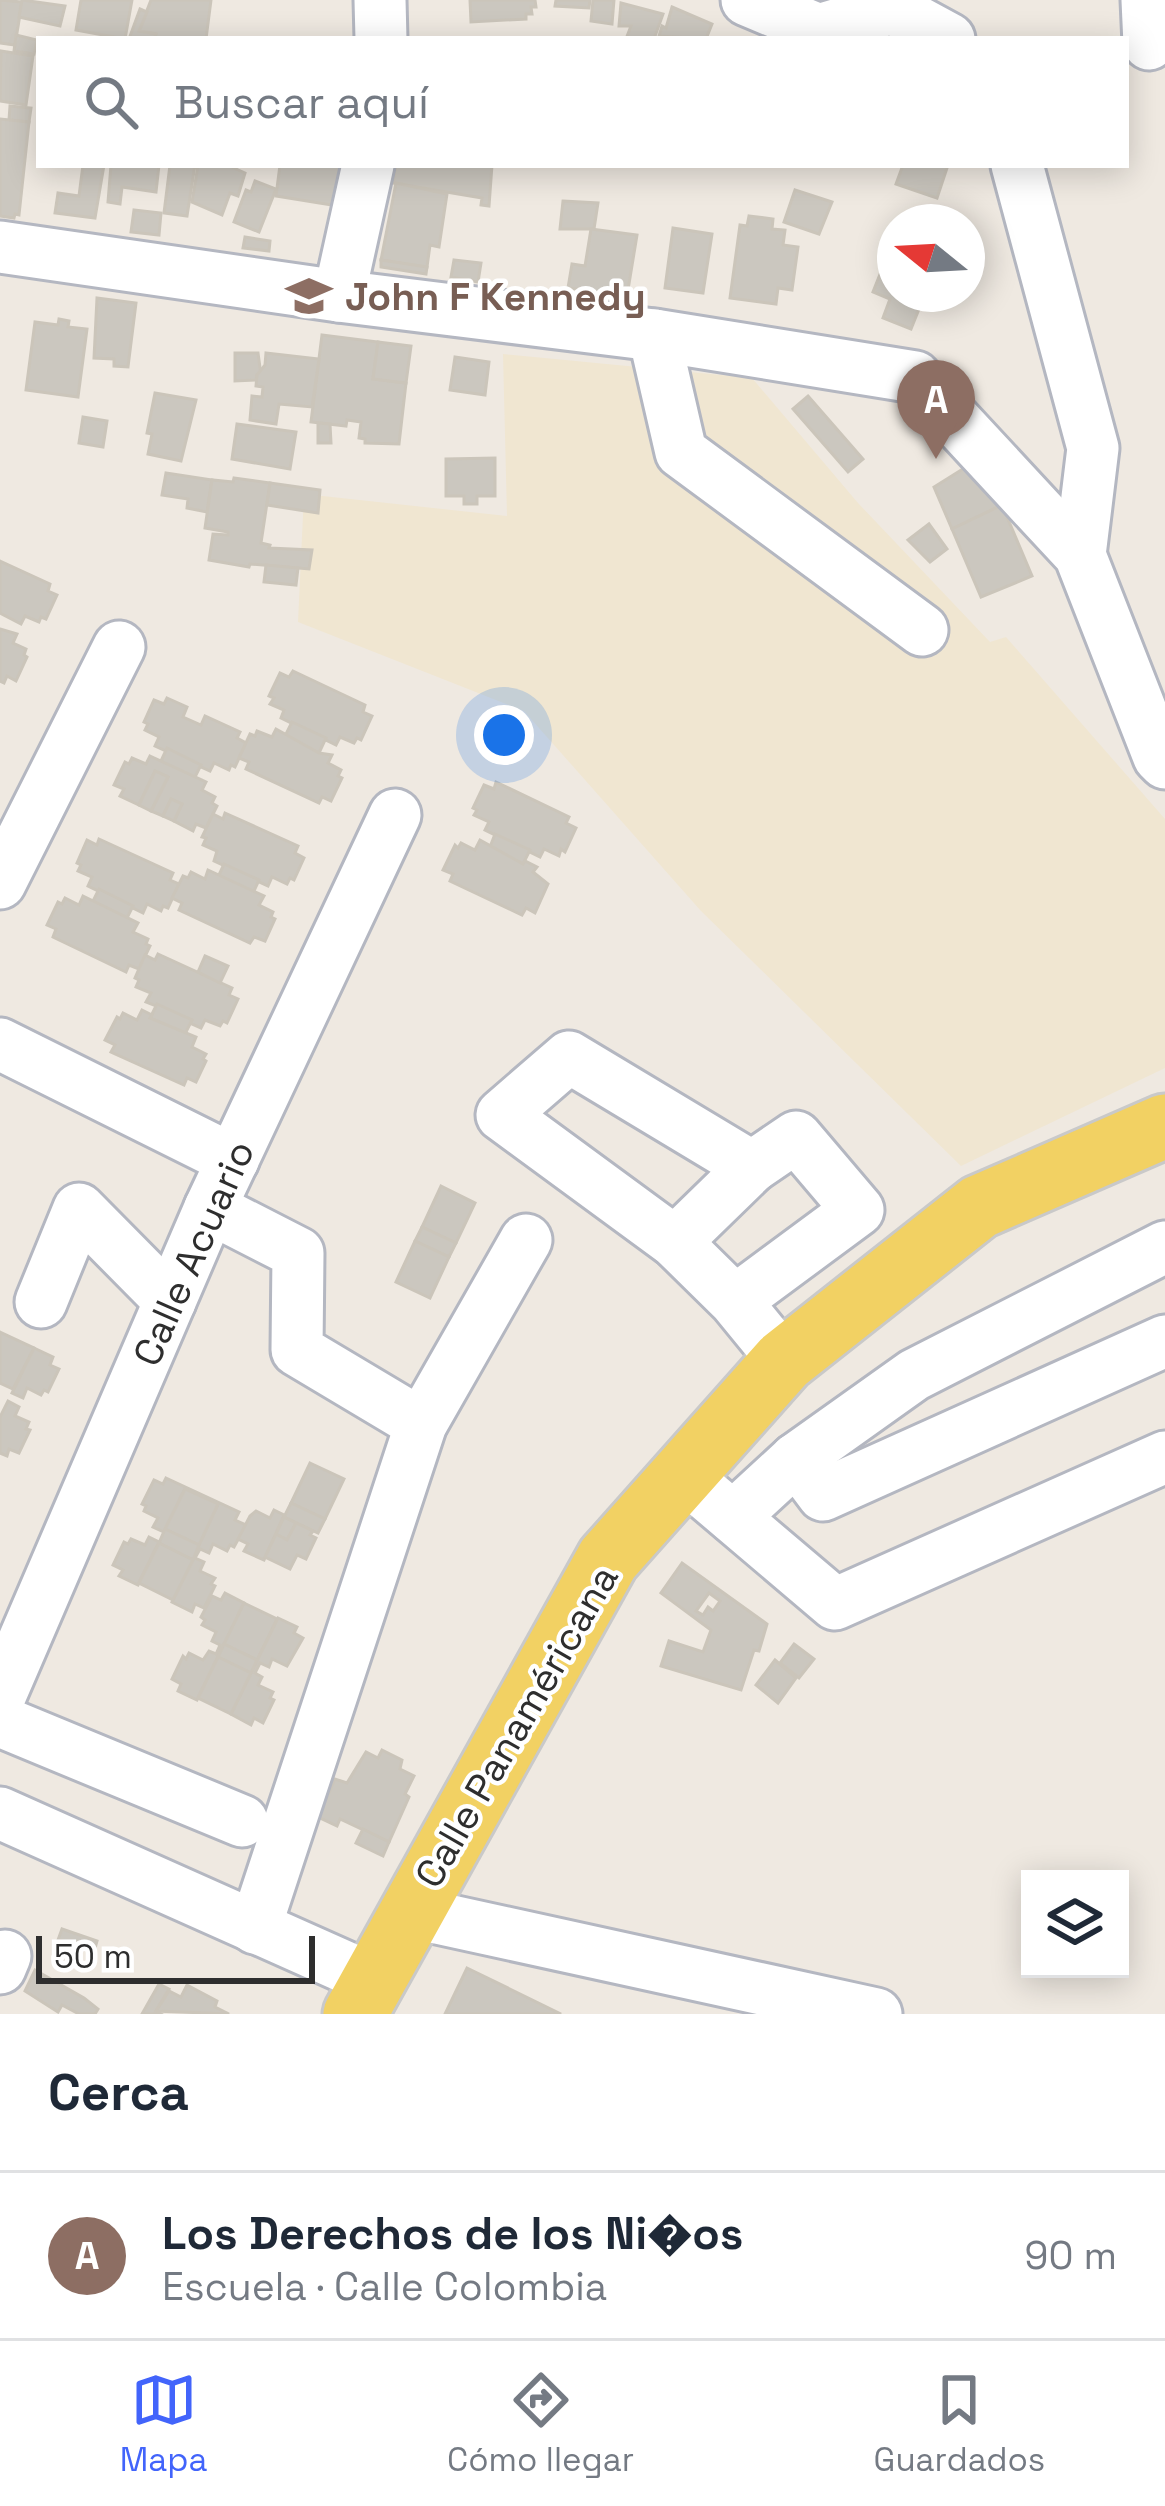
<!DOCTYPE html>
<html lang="es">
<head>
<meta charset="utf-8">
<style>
	:root { --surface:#fff; --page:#f6f6f7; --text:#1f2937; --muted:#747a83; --line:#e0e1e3; --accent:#4264fb }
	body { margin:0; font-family:"Space Grotesk",sans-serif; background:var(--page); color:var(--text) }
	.controls { position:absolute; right:36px; bottom:36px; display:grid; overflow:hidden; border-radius:0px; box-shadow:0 6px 30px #0003 }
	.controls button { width:108px; height:108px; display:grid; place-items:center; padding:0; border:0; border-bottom:3px solid var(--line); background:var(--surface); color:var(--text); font:60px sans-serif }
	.compass { position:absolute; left:877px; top:204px; width:108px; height:108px; border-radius:50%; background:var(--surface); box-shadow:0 6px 30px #0003; rotate:288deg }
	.scale { position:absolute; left:36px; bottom:30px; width:279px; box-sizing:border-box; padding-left:12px; border:6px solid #2e2e2e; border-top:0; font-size:33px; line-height:42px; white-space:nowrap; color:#2e2e2e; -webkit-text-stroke:9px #fff; paint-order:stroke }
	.you { position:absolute; left:504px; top:735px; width:42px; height:42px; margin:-30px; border:9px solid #fff; border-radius:50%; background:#1a73e8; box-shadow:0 0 0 18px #1a73e833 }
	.badge { display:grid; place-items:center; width:78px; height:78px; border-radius:50%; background:var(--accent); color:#fff; font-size:39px; font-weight:700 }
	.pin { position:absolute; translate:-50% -99px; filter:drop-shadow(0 3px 6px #0008) }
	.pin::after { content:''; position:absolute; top:63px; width:42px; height:36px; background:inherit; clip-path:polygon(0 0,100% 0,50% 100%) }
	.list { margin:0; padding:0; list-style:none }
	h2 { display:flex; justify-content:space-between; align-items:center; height:156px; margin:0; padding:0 48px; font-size:51px }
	h2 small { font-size:39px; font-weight:400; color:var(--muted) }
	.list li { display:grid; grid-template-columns:78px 1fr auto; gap:36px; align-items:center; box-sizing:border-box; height:168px; padding:0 48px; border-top:3px solid var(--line) }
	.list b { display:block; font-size:45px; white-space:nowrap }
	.list p { margin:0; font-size:39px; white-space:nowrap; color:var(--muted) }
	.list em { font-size:39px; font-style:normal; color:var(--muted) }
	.icon { flex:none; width:66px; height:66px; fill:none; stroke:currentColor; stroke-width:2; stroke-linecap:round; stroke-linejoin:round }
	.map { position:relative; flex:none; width:1165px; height:2014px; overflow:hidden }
	.search { position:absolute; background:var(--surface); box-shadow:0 6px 30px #0003; left:36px; right:36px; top:36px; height:132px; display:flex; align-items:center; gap:30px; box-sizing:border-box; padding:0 42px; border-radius:0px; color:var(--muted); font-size:45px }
	.sheet { height:324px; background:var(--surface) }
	nav { display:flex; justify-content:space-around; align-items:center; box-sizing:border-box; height:168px; border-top:3px solid var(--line); background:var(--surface); font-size:33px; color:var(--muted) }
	nav a { display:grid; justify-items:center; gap:6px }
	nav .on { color:var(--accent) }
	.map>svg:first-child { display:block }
	.education { fill:#f0e6d1 }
	.building { fill:#cbc7bf; stroke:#cbc5ba; stroke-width:3; fill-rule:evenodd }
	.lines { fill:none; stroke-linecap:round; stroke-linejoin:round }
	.minor-casing { stroke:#b4b7c1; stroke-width:57 }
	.major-casing { stroke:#c9c9c9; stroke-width:69 }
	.minor { stroke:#fff; stroke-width:51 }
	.major { stroke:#f2d163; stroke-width:63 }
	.labels { text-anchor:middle; stroke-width:9; stroke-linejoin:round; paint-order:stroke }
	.education-label { font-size:39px; font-weight:bold; fill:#785e54; stroke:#fff; text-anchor:start }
	.street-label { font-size:39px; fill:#2e2e2e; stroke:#fff }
</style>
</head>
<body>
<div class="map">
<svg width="1165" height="2014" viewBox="0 0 1165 2014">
	<rect width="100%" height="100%" fill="#efe9e1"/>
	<!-- education -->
	<path class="education" d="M503 354 752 378 858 503 990 642 1006 637 1165 819V1068L961 1166 701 911 524 711 298 622 304 494 507 516Z"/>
	<!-- building -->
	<g class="building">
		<path d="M0 0 22 2 15 45 0 43Z"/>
		<path d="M22 0 65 6 60 26 19 17Z"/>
		<path d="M81 0H132L125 39 76 30Z"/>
		<path d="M151 0H211L206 39H154L156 34 139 31Z"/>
		<path d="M470 0H535L536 7H531L532 14H526V19L471 22Z"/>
		<path d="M556 0H590L589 8 555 6Z"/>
		<path d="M593 0H614L612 24 591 21Z"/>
		<path d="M621 3 663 14 654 39H626L631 26H619Z"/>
		<path d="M672 7 712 24 706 39 659 36 662 26 666 28Z"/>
		<path d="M140 9 147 12 139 31 156 34 154 39H129Z"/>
		<path d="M16 35 37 40 34 54 14 51Z"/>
		<path d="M1 51 33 56 26 105 0 101Z"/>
		<path d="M10 106 31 108 29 122 9 120Z"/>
		<path d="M0 119 29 122 19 215 15 214 14 218 0 216Z"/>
		<path d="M83 165H104L95 218 55 213 58 193 79 196Z"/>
		<path d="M159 165 156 192 122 187 120 204 108 202 111 165Z"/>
		<path d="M170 165H195L187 216 164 213Z"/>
		<path d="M198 165H227L245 173 238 196 230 193 222 215 192 202Z"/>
		<path d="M280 165H342L338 206 276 196Z"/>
		<path d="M396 165H492L489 206 481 205 482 198 393 183Z"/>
		<path d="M903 165H948L937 198 896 184Z"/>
		<path d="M255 181 276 189 259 232 234 222 246 190 251 192Z"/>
		<path d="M396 183 447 194 439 247 430 245 427 267 381 260Z"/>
		<path d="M795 190 832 202 819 234 784 222Z"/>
		<path d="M563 201 598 203 594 229H560Z"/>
		<path d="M134 210 161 213 159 235 131 232Z"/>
		<path d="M749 216 773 219 772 229 785 230 783 245 798 247 792 290 778 288 776 304 730 298 740 225 747 226Z"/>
		<path d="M673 228 712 234 703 293 665 288Z"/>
		<path d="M591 229 637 235 627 296 568 288 572 264 585 266Z"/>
		<path d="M245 237 270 241 269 251 243 248Z"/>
		<path d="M890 249 895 251V294H925L911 329 883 318 890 299 873 292Z"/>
		<path d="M381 260 427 267 426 274 381 267Z"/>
		<path d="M454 260 481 263 478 282 451 277Z"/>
		<path d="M97 298 136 303 128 367 114 366V359L94 358Z"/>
		<path d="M59 319 69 321 68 327 87 329 78 397 26 390 35 322 58 325Z"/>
		<path d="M322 335 378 342 373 379 406 383 399 444 365 443V439L359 438 361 422 347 420 346 426 311 422Z"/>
		<path d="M378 342 411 346 406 383 373 379Z"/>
		<path d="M235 353H258L261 375H257L256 380 235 381Z"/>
		<path d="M266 353 319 359 312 407 279 404 276 424 250 420 252 396 262 397 263 387 256 386 257 375 265 365Z"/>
		<path d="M455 357 489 362 485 395 450 390Z"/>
		<path d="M155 393 196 400 181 461 148 454 152 434 147 433Z"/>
		<path d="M808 396 863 459 848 472 793 409Z"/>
		<path d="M83 417 107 421 103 447 79 443Z"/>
		<path d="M318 423 330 424 331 443H318Z"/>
		<path d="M237 424 296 432 290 469 232 459Z"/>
		<path d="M495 458V496H477V504H464V496H446V459Z"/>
		<path d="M974 462 1002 505 952 529 934 487Z"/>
		<path d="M166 473 212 480 207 512 187 508 188 499 162 495Z"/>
		<path d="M234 478 270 483 261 543 270 545 269 548 312 550 309 569 250 564 249 567 209 560 213 534 228 535V532L205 528 212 480 233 482Z"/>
		<path d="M270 483 320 490 318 513 267 505Z"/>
		<path d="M1002 505 1032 576 981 597 952 529Z"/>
		<path d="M929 524 947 549 930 562 908 540Z"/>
		<path d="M0 561 50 584 48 591 57 595 46 619 41 617 39 622 25 616 21 624 0 613Z"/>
		<path d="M266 565 298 568 296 585 264 582Z"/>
		<path d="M0 629 17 634 13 643 26 649 24 655 27 657 16 681 7 676 4 683 0 681Z"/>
		<path d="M293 671 365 705 363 712 372 716 361 740 357 738 354 743 340 737 336 745 281 718 284 710 270 704 274 698 269 696 280 673 289 677Z"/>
		<path d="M167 698 187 707 183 717 201 725 205 716 240 732 237 738 246 743 235 767 231 765 229 770 214 763 210 771 155 746 159 737 145 730 148 724 144 722 154 700 164 704Z"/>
		<path d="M292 722 326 738 319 753 285 736Z"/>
		<path d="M276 729 319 753 332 755 328 763 341 770 338 776 342 778 331 801 322 797 319 803 246 769 249 762 239 758 250 734 255 736 257 731 272 737Z"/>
		<path d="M167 748 201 765 194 779 160 763Z"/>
		<path d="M150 756 206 782 202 790 215 797 212 803 217 806 206 828 196 824 193 831 174 821 182 804 171 799 163 816 151 811 168 777 155 771 139 805 120 796 124 789 114 785 125 762 129 764 132 758 146 764Z"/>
		<path d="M155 771 168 777 151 811 139 805Z"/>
		<path d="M496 782 569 817 566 823 576 828 565 852 561 849 559 856 544 849 540 857 485 830 489 822 474 815 477 810 473 808 484 785 494 789Z"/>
		<path d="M171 799 182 804 174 821 163 816Z"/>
		<path d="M225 813 298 846 295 853 304 858 294 880 290 878 287 884 272 877 268 886 214 861 217 851 203 845 206 838 202 837 213 814 223 819Z"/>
		<path d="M495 834 530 850 523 864 490 847Z"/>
		<path d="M99 839 173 873 170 880 179 884 168 908 163 906 161 911 147 904 143 913 88 886 92 877 78 871 81 865 77 863 87 840 97 845Z"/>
		<path d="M480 840 523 864 525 861 537 867 533 872 548 884 535 913 526 908 522 915 450 881 453 874 443 870 455 845 458 848 461 843 475 850Z"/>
		<path d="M224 864 259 880 253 893 218 877Z"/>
		<path d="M208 870 264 896 259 905 273 912 271 917 275 919 265 941 254 937 250 943 179 910 182 903 172 898 183 876 188 878 191 872 205 879Z"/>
		<path d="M99 889 133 906 126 920 92 903Z"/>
		<path d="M83 896 138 923 133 932 148 939 146 944 150 946 139 969 129 965 126 972 53 937 56 929 47 925 58 902 62 904 65 898 79 905Z"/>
		<path d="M158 954 232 988 229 995 238 999 227 1023 223 1021 220 1026 205 1020 201 1028 190 1023 192 1020 146 1002 151 993 136 987 139 980 135 978 145 955 155 960Z"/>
		<path d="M205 956 228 966 220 983 198 972Z"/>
		<path d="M157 1004 192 1020 185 1034 150 1018Z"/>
		<path d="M142 1010 152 1015 150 1018 196 1037 192 1047 206 1054 203 1059 206 1061 196 1082 187 1078 184 1085 111 1052 115 1045 105 1040 117 1017 120 1019 123 1013 137 1020Z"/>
		<path d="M441 1186 475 1203 456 1243 422 1227Z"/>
		<path d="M422 1227 456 1243 449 1257 415 1241Z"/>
		<path d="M415 1241 449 1257 430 1298 396 1282Z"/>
		<path d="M0 1332 34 1348 13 1389 0 1383Z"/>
		<path d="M34 1348 53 1357 50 1365 59 1369 48 1392 44 1390 41 1395 27 1388 23 1398 12 1393Z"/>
		<path d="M8 1401 19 1407 15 1416 29 1422 26 1429 30 1430 19 1453 9 1449 7 1456 0 1453V1417Z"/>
		<path d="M310 1463 344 1479 325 1519 291 1503Z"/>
		<path d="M166 1478 239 1512 235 1520 246 1525 234 1547 230 1545 227 1551 213 1544 209 1553 200 1549 195 1558 204 1562 200 1571 215 1578 211 1584 215 1586 204 1608 195 1604 192 1612 172 1602 218 1504 185 1489 164 1532 153 1527 158 1518 144 1511 146 1506 142 1504 154 1480 163 1484Z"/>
		<path d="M185 1489 218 1504 199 1545 165 1529Z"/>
		<path d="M291 1503 325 1519 318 1533 284 1517Z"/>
		<path d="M274 1510 284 1515 264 1560 244 1551 248 1544 238 1539 250 1516 256 1511 270 1518Z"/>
		<path d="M284 1517 296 1523 287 1540 276 1534Z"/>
		<path d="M296 1523 313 1531 310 1535 316 1538 306 1559 297 1555 290 1569 265 1557 276 1534 287 1540Z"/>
		<path d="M165 1529 199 1545 193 1560 159 1543Z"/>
		<path d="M149 1537 159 1542 138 1585 119 1576 123 1570 113 1565 124 1542 128 1544 131 1539 145 1545Z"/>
		<path d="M159 1543 193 1560 173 1600 139 1583Z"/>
		<path d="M682 1563 767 1624 759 1651 754 1650 741 1690 661 1666 669 1641 703 1652 711 1630 661 1593ZM709 1593 720 1601 713 1611 708 1607 703 1615 696 1611Z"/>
		<path d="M225 1593 244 1603 197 1700 178 1691 181 1684 172 1679 183 1656 186 1659 189 1653 203 1660 209 1651 216 1654 220 1645 212 1641 216 1632 202 1625 205 1620 201 1617 212 1596 221 1600Z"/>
		<path d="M244 1603 277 1619 257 1660 224 1644Z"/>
		<path d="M278 1618 297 1627 294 1633 303 1638 287 1666 272 1659 269 1667 260 1663 255 1673 262 1677 258 1685 273 1692 270 1698 274 1700 263 1723 254 1718 251 1725 231 1714Z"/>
		<path d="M224 1644 257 1660 251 1673 218 1657Z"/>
		<path d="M794 1644 814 1659 799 1678 780 1663Z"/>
		<path d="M218 1657 251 1673 231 1714 198 1698Z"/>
		<path d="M775 1660 796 1678 778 1703 756 1685Z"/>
		<path d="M382 1750 402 1760 400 1769 414 1776 405 1794 409 1797 389 1842 340 1819 337 1826 318 1817 335 1779 347 1783 366 1752 378 1758Z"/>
		<path d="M363 1829 389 1842 383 1856 356 1843Z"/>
		<path d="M62 1929 97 1941 94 1952 58 1940Z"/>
		<path d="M467 1968 561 2014H445Z"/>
		<path d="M35 1970 84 1998 98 2009 95 2014H79L62 2005 58 2012 25 1991Z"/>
		<path d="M159 1984 169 1989 156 2011 161 2014H142Z"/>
		<path d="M187 1985 217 2001 215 2007 229 2014 156 2011 169 1991 181 1997Z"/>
	</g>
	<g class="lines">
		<!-- minor casing -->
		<g class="minor-casing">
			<g id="minor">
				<path d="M380 0 381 39"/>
				<path d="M747 0 819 30 892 8 949 39"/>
				<path d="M1147 0 1149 44"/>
				<path d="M1017 165 1093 448 1080 555"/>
				<path d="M0 247 339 296 654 335 915 377 1080 555 1159 757 1165 763"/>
				<path d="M339 296 368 165"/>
				<path d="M654 335 681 452 922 630"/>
				<path d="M0 883 119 647"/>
				<path d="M0 1044 233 1160"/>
				<path d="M210 1208 298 1253 297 1350 421 1424"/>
				<path d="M675 1242 752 1167"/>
				<path d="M735 1301 858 1210 796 1137 752 1167 569 1057 502 1115 675 1242 735 1301 784 1361"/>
				<path d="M41 1302 79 1209 170 1301"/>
				<path d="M796 1459 823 1495 1165 1341"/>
				<path d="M683 1475 835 1604 1165 1457"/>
				<path d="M733 1517 796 1459 914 1375 1165 1247"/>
				<path d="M0 1696 210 1208 395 815"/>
				<path d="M0 1721 242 1821"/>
				<path d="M0 1813 372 1979"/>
				<path d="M410 1912 876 2014"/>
				<path d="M255 1928 421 1424 526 1240"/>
				<path d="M0 1968 5 1956"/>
			</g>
		</g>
		<!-- major casing -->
		<g class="major-casing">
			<path id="major" d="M355 2014 608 1559 784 1361 979 1207 1165 1126"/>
		</g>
		<!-- minor -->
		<use href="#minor" class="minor"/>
		<!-- major -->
		<use href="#major" class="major"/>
	</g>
	<!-- icons -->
	<defs>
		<g id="school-bare" transform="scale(3.6)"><path d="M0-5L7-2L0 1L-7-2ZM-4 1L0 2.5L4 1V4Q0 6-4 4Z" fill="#8d6e63" stroke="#fff" stroke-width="2.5" paint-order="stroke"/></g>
	</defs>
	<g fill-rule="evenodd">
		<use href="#school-bare" x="309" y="296"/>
	</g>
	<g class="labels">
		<!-- education labels -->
		<g class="education-label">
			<text x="345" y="310">John F Kennedy</text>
		</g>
		<!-- street labels -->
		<g class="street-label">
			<text transform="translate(193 1253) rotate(-66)" y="14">Calle Acuario</text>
			<text transform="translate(516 1726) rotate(-60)" y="14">Calle Panaméricana</text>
		</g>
	</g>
</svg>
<div class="controls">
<button><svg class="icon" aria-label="layers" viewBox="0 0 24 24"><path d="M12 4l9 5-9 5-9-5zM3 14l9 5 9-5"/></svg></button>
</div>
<svg class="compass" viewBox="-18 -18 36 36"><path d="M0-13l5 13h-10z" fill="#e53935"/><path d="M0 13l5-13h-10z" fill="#747a83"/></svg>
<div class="scale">50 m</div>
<div class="you"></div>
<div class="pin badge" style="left:936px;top:459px;background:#8d6e63">A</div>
<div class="search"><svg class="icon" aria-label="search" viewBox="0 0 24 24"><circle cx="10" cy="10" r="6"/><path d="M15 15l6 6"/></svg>Buscar aquí</div>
</div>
<section class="sheet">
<h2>Cerca<small></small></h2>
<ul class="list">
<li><span class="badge" style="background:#8d6e63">A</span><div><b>Los Derechos de los Ni�os</b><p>Escuela · Calle Colombia</p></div><em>90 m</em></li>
</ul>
</section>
<nav>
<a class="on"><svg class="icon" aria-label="map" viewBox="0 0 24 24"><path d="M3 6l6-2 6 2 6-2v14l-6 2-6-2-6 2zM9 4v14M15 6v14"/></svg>Mapa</a>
<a><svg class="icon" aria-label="directions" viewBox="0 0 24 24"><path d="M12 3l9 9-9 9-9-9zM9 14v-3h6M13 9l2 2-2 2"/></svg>Cómo llegar</a>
<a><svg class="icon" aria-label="saved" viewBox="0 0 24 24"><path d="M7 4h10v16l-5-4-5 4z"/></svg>Guardados</a>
</nav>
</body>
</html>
